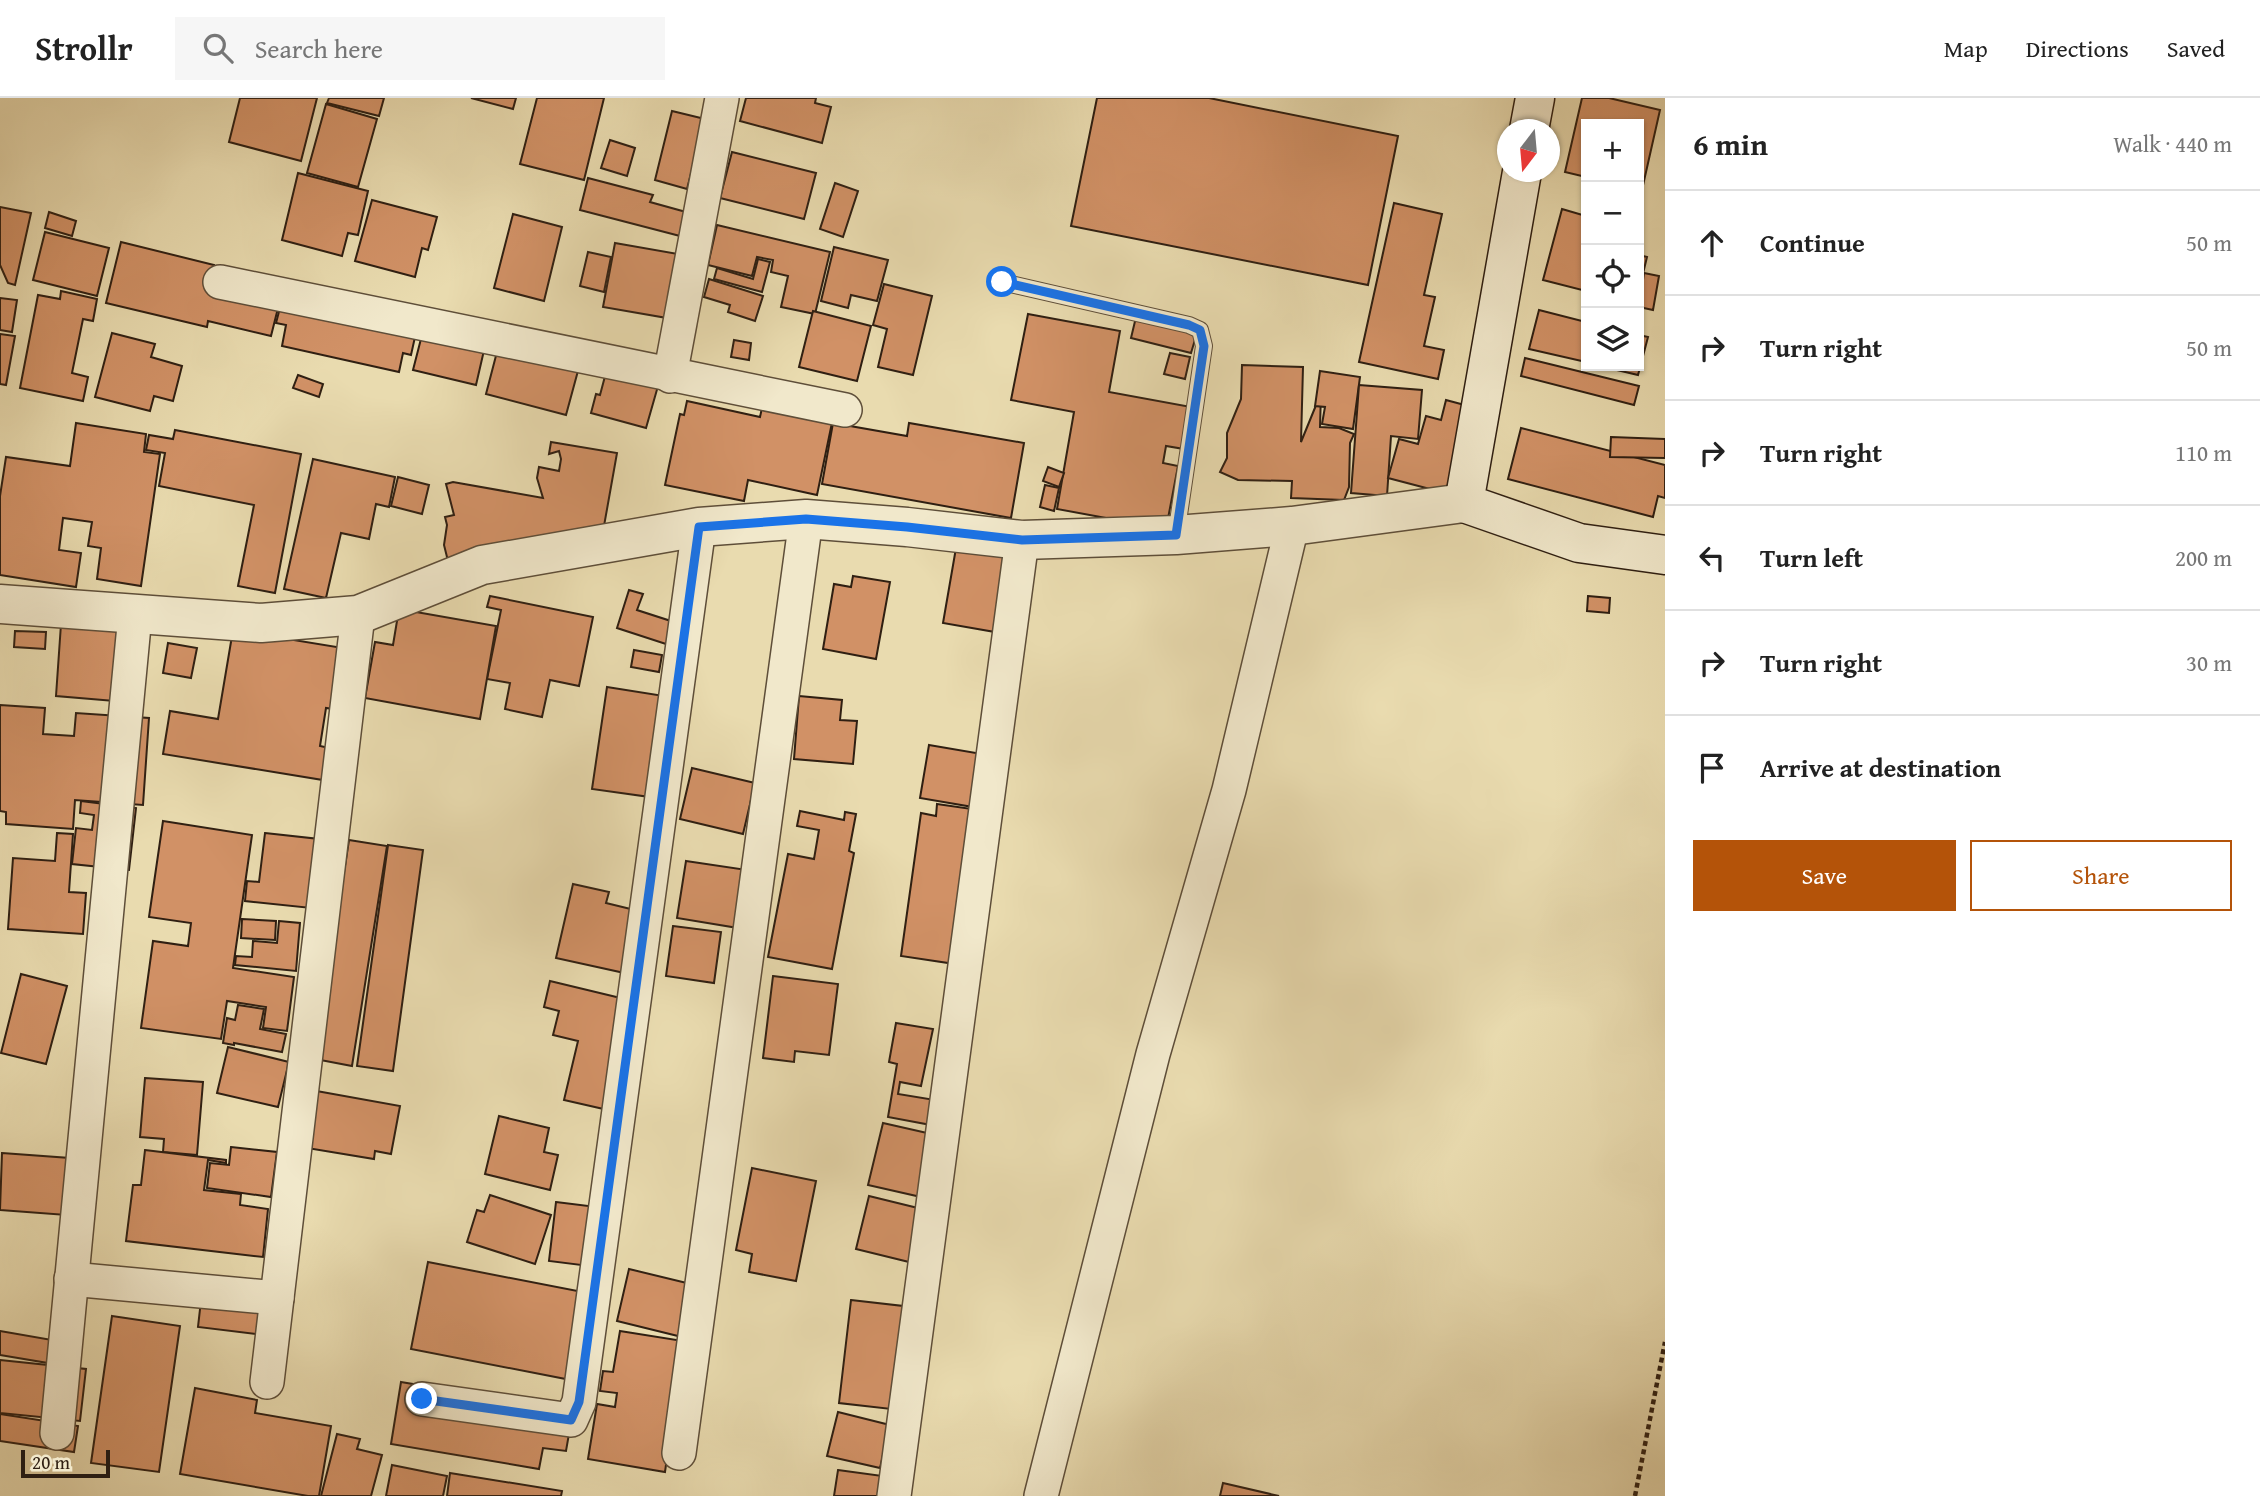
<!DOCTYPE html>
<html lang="en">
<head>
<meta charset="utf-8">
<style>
	:root { --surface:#fff; --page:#f6f6f6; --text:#222; --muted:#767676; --line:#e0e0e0; --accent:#b45309 }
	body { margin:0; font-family:"Gentium Book Plus",serif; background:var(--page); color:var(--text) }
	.controls { position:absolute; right:21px; top:21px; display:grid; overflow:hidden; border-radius:0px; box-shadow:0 2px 5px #0004 }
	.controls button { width:63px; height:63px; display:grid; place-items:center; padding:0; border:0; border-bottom:2px solid var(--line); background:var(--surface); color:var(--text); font:35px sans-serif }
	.compass { position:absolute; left:1497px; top:21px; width:63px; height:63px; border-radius:50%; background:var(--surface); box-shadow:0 2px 5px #0004; rotate:196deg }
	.scale { position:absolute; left:21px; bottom:18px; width:89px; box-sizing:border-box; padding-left:7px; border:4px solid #2f1f12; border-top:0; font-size:19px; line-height:24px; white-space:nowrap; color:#2f1f12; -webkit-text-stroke:5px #f1e8cb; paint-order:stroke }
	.stop { position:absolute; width:21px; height:21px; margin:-16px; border:5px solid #1a73e8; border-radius:50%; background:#fff }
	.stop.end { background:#1a73e8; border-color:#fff; box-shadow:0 2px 7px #0008 }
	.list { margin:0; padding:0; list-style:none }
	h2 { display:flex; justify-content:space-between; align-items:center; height:91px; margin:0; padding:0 28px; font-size:30px }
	h2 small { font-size:23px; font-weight:400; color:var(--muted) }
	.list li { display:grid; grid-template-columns:46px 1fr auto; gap:21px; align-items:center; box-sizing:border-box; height:105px; padding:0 28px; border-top:2px solid var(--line) }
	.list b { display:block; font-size:26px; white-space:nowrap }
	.list em { font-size:23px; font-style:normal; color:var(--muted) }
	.actions { display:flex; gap:14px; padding:21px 28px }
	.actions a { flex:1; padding:16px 0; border:2px solid var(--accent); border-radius:0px; text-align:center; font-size:24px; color:var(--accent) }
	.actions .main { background:var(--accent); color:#fff }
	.icon { flex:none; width:38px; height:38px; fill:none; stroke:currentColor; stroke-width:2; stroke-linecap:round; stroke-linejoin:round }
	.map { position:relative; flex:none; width:1665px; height:1398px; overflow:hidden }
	header { display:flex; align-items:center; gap:42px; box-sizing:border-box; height:98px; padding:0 35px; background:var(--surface); border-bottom:2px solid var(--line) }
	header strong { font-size:33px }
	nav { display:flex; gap:38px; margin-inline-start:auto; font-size:24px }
	.search { width:490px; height:63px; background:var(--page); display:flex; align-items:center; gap:18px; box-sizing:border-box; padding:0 24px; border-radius:0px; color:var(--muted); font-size:26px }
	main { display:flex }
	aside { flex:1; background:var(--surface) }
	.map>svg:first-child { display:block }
	.building { fill:#d19166; stroke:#2f1f12; stroke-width:2 }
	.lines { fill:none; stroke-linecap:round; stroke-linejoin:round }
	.service-casing { stroke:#5e4e39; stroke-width:18 }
	.minor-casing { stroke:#5e4e39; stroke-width:36 }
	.tertiary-casing { stroke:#5e4e39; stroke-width:41 }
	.secondary-casing { stroke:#2f1f12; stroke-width:41 }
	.path { stroke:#2f1f12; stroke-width:4.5; stroke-dasharray:5 3.5; stroke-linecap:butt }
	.service { stroke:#f1e8cb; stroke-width:16 }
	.minor { stroke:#f1e8cb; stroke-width:33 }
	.tertiary { stroke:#f1e8cb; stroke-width:38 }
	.secondary { stroke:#f1e8cb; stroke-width:38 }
	.route { stroke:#1a73e8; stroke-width:9 }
</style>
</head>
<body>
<header>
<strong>Strollr</strong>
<div class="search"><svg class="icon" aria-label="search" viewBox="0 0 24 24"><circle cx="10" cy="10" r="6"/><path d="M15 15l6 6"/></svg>Search here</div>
<nav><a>Map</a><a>Directions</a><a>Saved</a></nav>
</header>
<main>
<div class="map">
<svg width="1665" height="1398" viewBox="0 0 1665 1398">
	<rect width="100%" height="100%" fill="#e9dbaf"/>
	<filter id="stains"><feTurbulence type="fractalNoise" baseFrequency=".00286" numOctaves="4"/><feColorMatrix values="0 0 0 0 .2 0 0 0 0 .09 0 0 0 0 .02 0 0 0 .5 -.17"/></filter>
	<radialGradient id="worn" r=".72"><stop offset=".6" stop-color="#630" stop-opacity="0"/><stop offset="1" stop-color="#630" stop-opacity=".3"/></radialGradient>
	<!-- building -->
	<g class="building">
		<path d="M240 0H317L301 63 229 44Z"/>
		<path d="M329 0H384L379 18 327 5Z"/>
		<path d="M471 0H516L513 11Z"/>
		<path d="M537 0H604L584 82 520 66Z"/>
		<path d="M746 0H816L815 5 831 9 822 45 740 23Z"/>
		<path d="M1097 0H1209L1398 38 1368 187 1071 128Z"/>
		<path d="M1582 0H1609L1660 12 1639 105V26H1586V79L1565 74Z"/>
		<path d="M326 6 377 21 358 89 307 75Z"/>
		<path d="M672 13 705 21 687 91 655 82Z"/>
		<path d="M610 42 635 50 627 78 601 70Z"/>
		<path d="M732 54 816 75 804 121 720 100Z"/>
		<path d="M298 75 368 93 358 137 348 135 342 158 282 142Z"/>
		<path d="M588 80 653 97 650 104 686 114 680 138 580 112Z"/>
		<path d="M835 85 858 93 843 139 820 131Z"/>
		<path d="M372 102 437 119 428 152 422 150 415 179 355 163Z"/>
		<path d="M1394 105 1442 116 1424 197 1435 199 1424 248 1444 252 1438 281 1359 264Z"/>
		<path d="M0 109 31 115 15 187 8 185 0 167Z"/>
		<path d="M1562 111 1586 118V193L1543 182Z"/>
		<path d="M49 114 76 123 72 138 45 130Z"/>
		<path d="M513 116 562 129 544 203 494 190Z"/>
		<path d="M717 127 830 154 815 216 781 209 788 178 771 174 773 162 757 159 752 178 708 167Z"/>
		<path d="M45 134 109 150 97 198 33 182Z"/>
		<path d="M121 144 214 167 213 173 283 190 271 238 208 223 207 229 106 205Z"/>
		<path d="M615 145 678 156 667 220 603 209Z"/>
		<path d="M834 149 888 162 877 203 851 197 848 210 821 203Z"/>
		<path d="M588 154 611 159 604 194 580 188Z"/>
		<path d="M1639 157 1647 159 1639 192Z"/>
		<path d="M758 161 770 164 762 194 714 181 717 170 753 181Z"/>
		<path d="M1644 175 1659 178 1653 212 1639 209Z"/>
		<path d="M709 181 763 198 755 223 728 214 730 207 704 199Z"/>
		<path d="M884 186 932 198 913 277 878 269 887 231 873 227Z"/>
		<path d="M61 193 97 201 93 223 83 221 72 275 88 279 83 303 20 290 38 197 60 201Z"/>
		<path d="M0 200 17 202 12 234 0 232Z"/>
		<path d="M282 202 421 212 411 257 403 255 399 274 282 248 286 227 276 225Z"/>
		<path d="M1539 212 1586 224V264L1529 251Z"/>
		<path d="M813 213 871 228 857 283 799 269Z"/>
		<path d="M1028 216 1120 233 1109 294 1191 309 1184 351 1166 348 1163 365 1178 368 1166 431 1057 411 1074 314 1011 302Z"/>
		<path d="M1136 219 1197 235 1191 255 1131 240Z"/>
		<path d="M423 233 485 248 476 287 413 272Z"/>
		<path d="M112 235 155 246 151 259 182 268 173 303 154 298 150 313 95 299Z"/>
		<path d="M0 236 15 238 6 287 0 286Z"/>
		<path d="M1639 237 1648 239 1638 277 1600 268H1639Z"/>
		<path d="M734 242 751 245 749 262 731 259Z"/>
		<path d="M585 247 566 317 486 296 498 250Z"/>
		<path d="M612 252 664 267 646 330 591 315 596 296 600 297Z"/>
		<path d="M1170 255 1190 259 1185 281 1164 276Z"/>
		<path d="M1525 260 1639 288 1634 307 1521 278Z"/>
		<path d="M1242 267 1303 269 1301 344 1321 295 1320 329 1339 330 1354 336 1350 345 1349 389 1344 402 1291 400 1292 383 1238 382 1220 374 1227 360V335L1241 301Z"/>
		<path d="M1320 273 1360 279 1353 331 1322 326 1325 309 1315 308Z"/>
		<path d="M298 277 323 286 319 299 293 290Z"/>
		<path d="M1359 287 1422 292 1418 341 1391 338 1387 398 1351 395Z"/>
		<path d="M764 301 834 315 817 397 748 382 744 403 665 387 680 316 684 317 687 303 760 319Z"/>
		<path d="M1446 302 1472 309 1449 396 1388 380 1399 341 1418 346 1426 318 1441 322Z"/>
		<path d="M76 325 146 336 144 354 160 356 141 488 97 481 101 450 88 448 92 424 63 420 59 452 81 455 76 489 0 477V398L6 359 70 368Z"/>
		<path d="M833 325 907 338 909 325 1024 345 1011 420 822 386Z"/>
		<path d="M1521 330 1665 367V400L1658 398 1653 419 1508 381Z"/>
		<path d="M175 332 301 356 275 495 238 488 254 407 159 388 165 355 146 352 149 337 173 341Z"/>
		<path d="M1611 339 1665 341V360L1610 359Z"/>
		<path d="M551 344 617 355 604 428 449 467 444 447 447 427 445 419 454 417 446 386 453 384 543 400 537 380 539 369 559 373 561 361 559 353 549 356Z"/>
		<path d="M313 361 395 379 389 409 376 406 369 441 341 435 326 500 284 491Z"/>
		<path d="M1048 369 1064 375 1059 389 1043 383Z"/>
		<path d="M398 379 429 387 422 416 391 408Z"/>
		<path d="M1045 387 1059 390 1054 413 1040 409Z"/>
		<path d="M956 450 1008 459 995 534 943 525Z"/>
		<path d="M853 478 890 484 876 561 823 551 834 486 851 489Z"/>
		<path d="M629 492 643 496 637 512 677 525 669 547 617 530Z"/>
		<path d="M490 498 593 519 579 588 550 582 542 619 505 611 510 585 487 581 501 512 487 509Z"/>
		<path d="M1588 498 1610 500 1609 515 1587 513Z"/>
		<path d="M399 511 496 528 480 621 365 600 375 544 393 547Z"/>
		<path d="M61 526 143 531 138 605 56 598Z"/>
		<path d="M233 532 349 551 339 612 326 610 320 648 334 651 329 683 163 656 170 613 218 621Z"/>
		<path d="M15 533 46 534 45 551 14 549Z"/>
		<path d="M168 545 197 550 191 580 163 575Z"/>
		<path d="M634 552 662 557 659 574 631 569Z"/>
		<path d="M607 589 664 598 650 699 592 691Z"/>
		<path d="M799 598 842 602 840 622 857 623 853 666 794 661Z"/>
		<path d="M0 607 45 610 43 636 74 638 76 615 149 620 143 707 75 702 73 731 6 726V714L0 713Z"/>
		<path d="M929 647 982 656 973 709 920 700Z"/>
		<path d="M692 670 755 685 743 736 680 721Z"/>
		<path d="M81 703 136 710 129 772 72 766 76 730 92 732 94 717 80 715Z"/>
		<path d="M937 706 972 711 955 866 901 858 921 715 936 718Z"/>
		<path d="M800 713 844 722 845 714 856 716 849 753 854 755 832 871 768 859 788 756 814 761 819 732 797 728Z"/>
		<path d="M163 723 252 737 233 870 294 879 287 933 263 930 266 909 227 903 221 941 141 930 153 843 188 848 191 825 149 819Z"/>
		<path d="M57 735 73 736 69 794 86 795 83 836 8 831 13 760 55 763Z"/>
		<path d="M265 735 319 741 311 810 245 803 247 783 259 784Z"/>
		<path d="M349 742 387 748 352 968 315 961Z"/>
		<path d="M388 747 423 752 393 973 357 968Z"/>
		<path d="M686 763 747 772 738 830 677 820Z"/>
		<path d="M573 786 609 794 606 805 643 814 629 876 556 860Z"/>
		<path d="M242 821 276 823 275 842 241 840Z"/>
		<path d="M279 823 300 825 296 873 235 867 236 858 252 859 253 843 277 845Z"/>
		<path d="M673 828 721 834 714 885 666 878Z"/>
		<path d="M21 876 67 888 46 966 1 955Z"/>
		<path d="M773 878 838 886 829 957 795 953 794 964 763 960Z"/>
		<path d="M550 883 633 903 608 1012 564 1002 578 943 553 937 559 913 544 909Z"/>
		<path d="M238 907 264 911 260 931 286 936 282 954 234 945V947L223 945 227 920 235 922Z"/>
		<path d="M896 925 933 931 921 988 900 984 898 996 935 1002 931 1027 888 1019 897 966 889 964Z"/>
		<path d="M228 949 289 964 278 1009 217 995Z"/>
		<path d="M145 980 203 984 197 1057 163 1054 164 1041 140 1039Z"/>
		<path d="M311 992 400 1008 391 1056 375 1053 374 1061 301 1049Z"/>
		<path d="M499 1018 549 1030 544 1054 558 1057 550 1092 485 1076Z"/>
		<path d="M883 1025 936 1037 921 1099 868 1087Z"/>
		<path d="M231 1049 277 1054 271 1099 207 1090 210 1065 229 1067Z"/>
		<path d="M145 1052 226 1062V1065L208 1062 204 1092 241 1096 240 1107 268 1111 263 1159 126 1143 133 1087H141Z"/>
		<path d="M2 1055 97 1062 93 1119 0 1112Z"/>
		<path d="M752 1070 816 1083 796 1183 749 1174 752 1156 736 1152Z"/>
		<path d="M490 1097 551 1117 535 1166 467 1144 477 1112 484 1114Z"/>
		<path d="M869 1098 922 1111 909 1164 856 1151Z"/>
		<path d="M556 1104 605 1110 597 1169 549 1163Z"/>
		<path d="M428 1164 593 1196 576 1283 411 1251Z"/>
		<path d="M629 1171 695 1187 682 1239 617 1223Z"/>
		<path d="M203 1185 267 1214 264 1237 198 1229Z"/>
		<path d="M851 1202 903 1208 891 1311 839 1305Z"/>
		<path d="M112 1218 180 1228 159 1374 91 1365Z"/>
		<path d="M0 1233 52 1242 48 1265 0 1257Z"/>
		<path d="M620 1233 683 1243 665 1374 588 1361 597 1306 615 1309 617 1295 600 1293 603 1273 613 1274Z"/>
		<path d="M0 1262 86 1271 80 1323 0 1315Z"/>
		<path d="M401 1284 573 1313 566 1353 543 1350 539 1371 391 1346Z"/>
		<path d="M195 1290 257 1302 255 1315 331 1328 319 1398H308L180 1376Z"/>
		<path d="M838 1314 890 1327 880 1370 827 1358Z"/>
		<path d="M0 1316 78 1328 74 1354 0 1343Z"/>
		<path d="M337 1336 360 1341 357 1351 382 1357 371 1398H321Z"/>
		<path d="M392 1367 447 1378 443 1398H386Z"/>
		<path d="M838 1372 890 1379 887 1398H834Z"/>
		<path d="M450 1375 562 1393 561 1398H447Z"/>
		<path d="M1223 1385 1279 1398H1220Z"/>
	</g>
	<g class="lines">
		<!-- service casing -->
		<g class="service-casing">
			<path id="service" d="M1002 184 1189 227 1200 232 1204 248 1176 437"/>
		</g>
		<!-- minor casing -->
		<g class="minor-casing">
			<g id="minor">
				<path d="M220 184 845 312"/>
				<path d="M670 278 722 0"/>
				<path d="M71 1181 277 1200"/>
				<path d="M267 1284 358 517"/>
				<path d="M422 1301 571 1322 579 1304 699 429"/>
				<path d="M57 1335 135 517"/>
				<path d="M679 1355 806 421"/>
				<path d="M894 1398 1022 442"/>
				<path d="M1041 1398 1153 956 1229 692 1292 428"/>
			</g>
		</g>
		<!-- tertiary casing -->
		<g class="tertiary-casing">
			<path id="tertiary" d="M0 506 261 525 358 517 482 467 699 429 806 421 907 429 1022 442 1176 437 1292 428 1464 405"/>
		</g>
		<!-- secondary casing -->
		<g class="secondary-casing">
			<g id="secondary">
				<path d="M1529 32 1535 0"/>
				<path d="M1522 74 1464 405 1579 445 1665 457"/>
			</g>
		</g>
		<!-- path -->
		<path class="path" d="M1635 1398 1665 1244"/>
		<!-- service -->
		<use href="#service" class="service"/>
		<!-- minor -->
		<use href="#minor" class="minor"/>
		<!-- tertiary -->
		<use href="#tertiary" class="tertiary"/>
		<!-- secondary -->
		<use href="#secondary" class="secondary"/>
	</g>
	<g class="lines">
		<!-- route -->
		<path class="route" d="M422 1301 571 1322 579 1304 699 429 806 421 907 429 1022 442 1176 437 1204 248 1200 232 1189 227 1002 184"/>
	</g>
	<rect width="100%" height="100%" filter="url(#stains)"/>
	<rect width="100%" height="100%" fill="url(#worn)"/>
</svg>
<div class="controls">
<button>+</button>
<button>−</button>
<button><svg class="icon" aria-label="locate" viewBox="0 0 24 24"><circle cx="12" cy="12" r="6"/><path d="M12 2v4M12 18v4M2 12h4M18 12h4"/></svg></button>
<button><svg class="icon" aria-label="layers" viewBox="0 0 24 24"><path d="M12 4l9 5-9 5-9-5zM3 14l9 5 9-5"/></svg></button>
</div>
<svg class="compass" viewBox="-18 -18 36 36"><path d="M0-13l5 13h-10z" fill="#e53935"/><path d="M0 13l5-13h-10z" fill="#767676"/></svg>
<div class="scale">20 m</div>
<div class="stop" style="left:1002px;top:184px"></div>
<div class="stop end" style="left:422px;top:1301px"></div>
</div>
<aside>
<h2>6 min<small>Walk · 440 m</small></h2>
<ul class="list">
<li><svg class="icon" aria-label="ahead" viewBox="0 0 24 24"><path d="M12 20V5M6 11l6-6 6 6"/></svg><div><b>Continue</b></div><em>50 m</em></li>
<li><svg class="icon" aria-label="right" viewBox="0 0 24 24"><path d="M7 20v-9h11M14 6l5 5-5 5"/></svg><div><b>Turn right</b></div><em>50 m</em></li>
<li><svg class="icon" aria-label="right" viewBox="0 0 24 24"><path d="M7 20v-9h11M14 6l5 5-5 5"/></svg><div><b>Turn right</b></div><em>110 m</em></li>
<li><svg class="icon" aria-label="left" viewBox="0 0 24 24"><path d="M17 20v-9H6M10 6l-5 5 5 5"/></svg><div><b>Turn left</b></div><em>200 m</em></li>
<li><svg class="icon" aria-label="right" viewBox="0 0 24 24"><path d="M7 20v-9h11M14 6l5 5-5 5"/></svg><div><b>Turn right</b></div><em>30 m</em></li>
<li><svg class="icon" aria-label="arrive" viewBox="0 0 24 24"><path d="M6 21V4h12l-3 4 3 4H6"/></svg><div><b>Arrive at destination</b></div></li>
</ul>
<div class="actions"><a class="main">Save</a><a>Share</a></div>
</aside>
</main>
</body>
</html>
